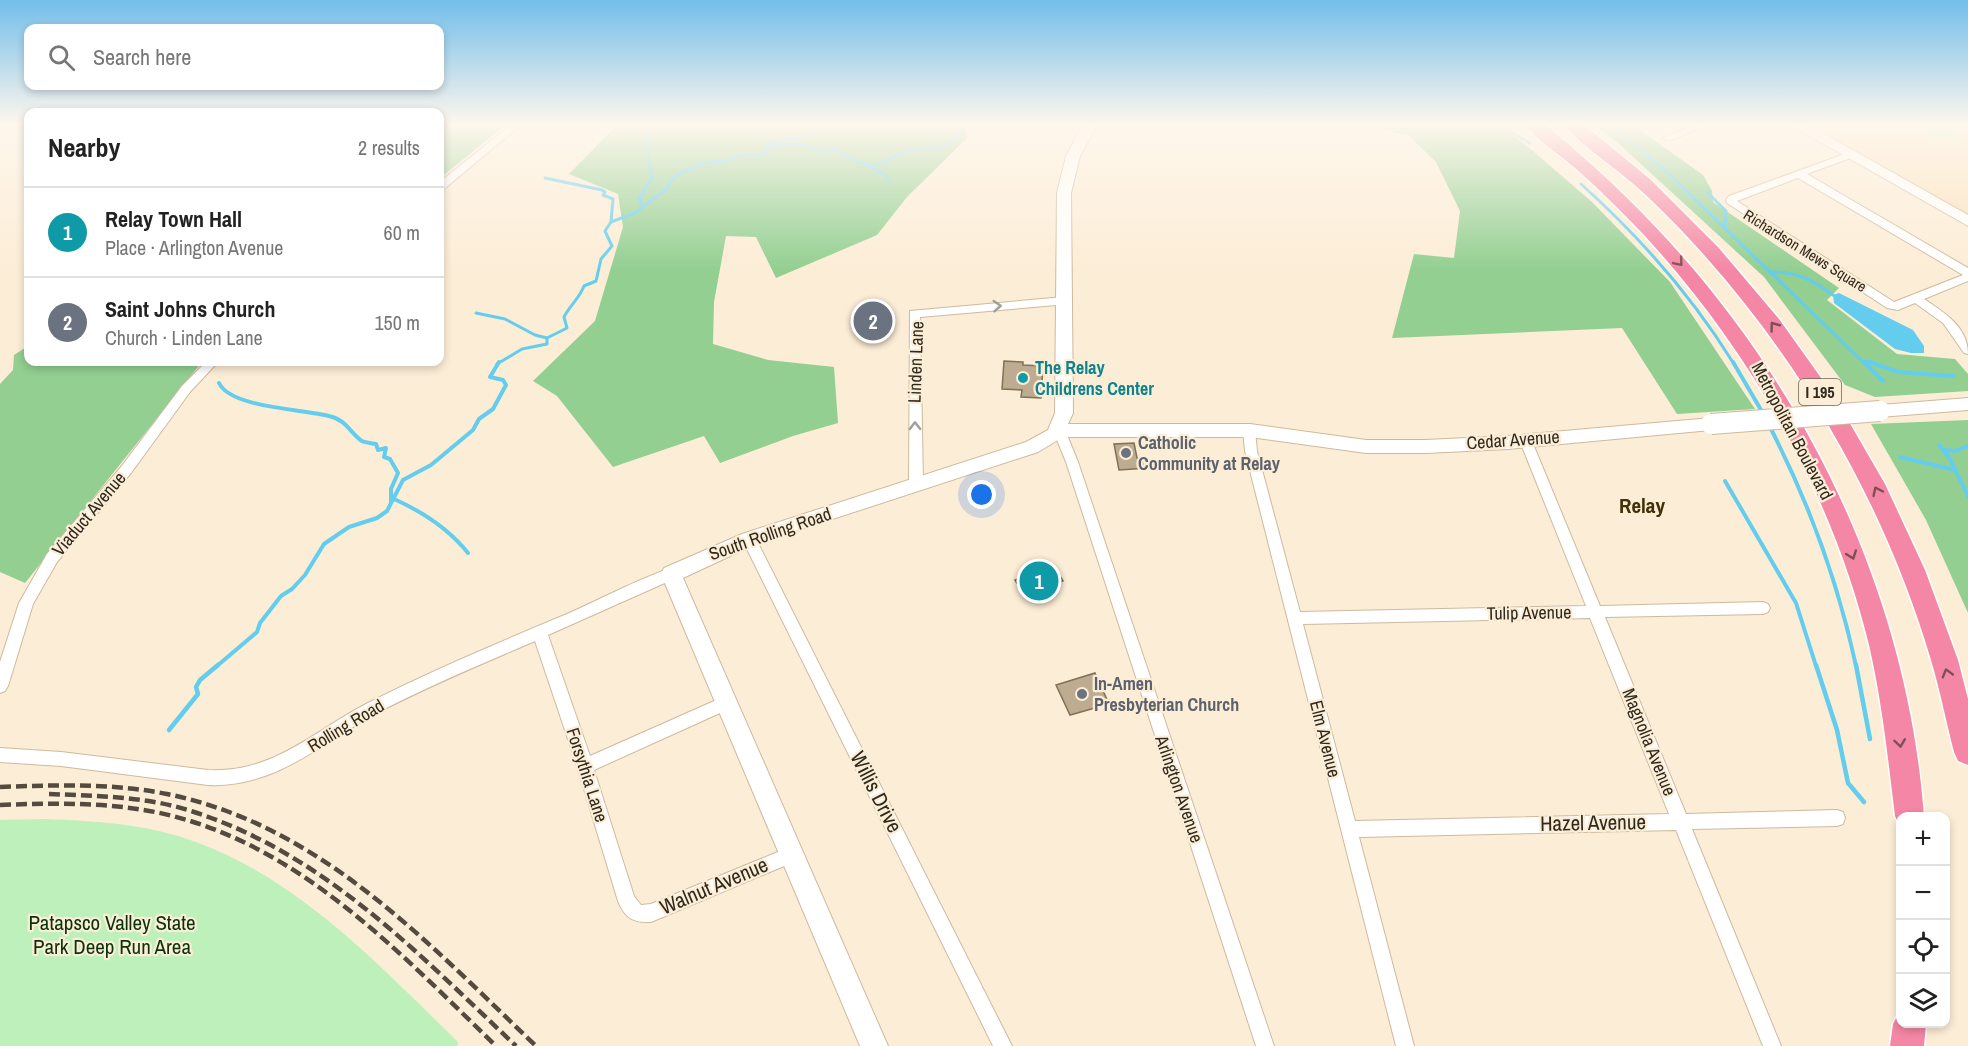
<!DOCTYPE html>
<html lang="en">
<head>
<meta charset="utf-8">
<style>
	:root { --surface:#fff; --page:#f2f2f2; --text:#222; --muted:#767676; --line:#e0e0e0; --accent:#927016 }
	body { margin:0; font-family:"Archivo Narrow",sans-serif; background:var(--page); color:var(--text) }
	.controls { position:absolute; right:18px; bottom:18px; display:grid; overflow:hidden; border-radius:12px; box-shadow:0 3px 9px #0003 }
	.controls button { width:54px; height:54px; display:grid; place-items:center; padding:0; border:0; border-bottom:2px solid var(--line); background:var(--surface); color:var(--text); font:30px sans-serif }
	.you { position:absolute; left:982px; top:495px; width:21px; height:21px; margin:-15px; border:4px solid #fff; border-radius:50%; background:#1a73e8; box-shadow:0 0 0 9px #1a73e833 }
	.badge { display:grid; place-items:center; width:39px; height:39px; border-radius:50%; background:var(--accent); color:#fff; font-size:20px; font-weight:700 }
	.pin { position:absolute; translate:-50% -50%; border:3px solid #fff; box-shadow:0 2px 6px #0006 }
	.list { margin:0; padding:0; list-style:none }
	h2 { display:flex; justify-content:space-between; align-items:center; height:78px; margin:0; padding:0 24px; font-size:26px }
	h2 small { font-size:20px; font-weight:400; color:var(--muted) }
	.list li { display:grid; grid-template-columns:39px 1fr auto; gap:18px; align-items:center; box-sizing:border-box; height:90px; padding:0 24px; border-top:2px solid var(--line) }
	.list b { display:block; font-size:22px; white-space:nowrap }
	.list p { margin:0; font-size:20px; white-space:nowrap; color:var(--muted) }
	.list em { font-size:20px; font-style:normal; color:var(--muted) }
	.icon { flex:none; width:33px; height:33px; fill:none; stroke:currentColor; stroke-width:2; stroke-linecap:round; stroke-linejoin:round }
	.map { position:relative; flex:none; width:1968px; height:1046px; overflow:hidden }
	.search { position:absolute; background:var(--surface); box-shadow:0 3px 9px #0003; left:24px; top:24px; width:420px; height:66px; display:flex; align-items:center; gap:15px; box-sizing:border-box; padding:0 21px; border-radius:12px; color:var(--muted); font-size:22px }
	.panel { position:absolute; background:var(--surface); box-shadow:0 3px 9px #0003; left:24px; top:108px; width:420px; height:258px; border-radius:12px }
	.map>svg:first-child { display:block }
	.built { fill:#fae2be }
	.green { fill:#bdf0bb }
	.forest { fill:#92cf91 }
	.water { fill:#64cdee }
	.lines { fill:none; stroke-linecap:round; stroke-linejoin:round }
	.stream-far2 { stroke:#64cdee; stroke-width:3 }
	.stream-far1 { stroke:#64cdee; stroke-width:4 }
	.stream { stroke:#64cdee; stroke-width:4.5 }
	.building { fill:#beac90; stroke:#827157; stroke-width:1.5 }
	.street-casing { stroke:#cdba9e; stroke-width:2 }
	.secondary-casing { stroke:#cdba9e; stroke-width:2 }
	.highway-casing { stroke:#fff; stroke-width:3 }
	.street { fill:#fff; fill-rule:evenodd }
	.secondary { fill:#fff; fill-rule:evenodd }
	.highway { fill:#f487a6; fill-rule:evenodd }
	.rail { stroke:#544b3e; stroke-width:4.5; stroke-dasharray:11 5; stroke-linecap:butt }
	.secondary-bridge-casing { stroke:#cdba9e; stroke-width:22; stroke-linecap:butt }
	.secondary-bridge { stroke:#fff; stroke-width:20 }
	.oneway { stroke:#7e4f54 }
	.oneway2 { stroke:#a29f9a }
	.culture-dot { fill:#0f9aa8; stroke:#fcedd6; stroke-width:2 }
	.worship-dot { fill:#6b7280; stroke:#fcedd6; stroke-width:2 }
	.labels { text-anchor:middle; stroke-width:4.5; stroke-linejoin:round; paint-order:stroke }
	.far-street-label { font-size:15px; fill:#30291e; stroke:#fcedd6 }
	.shield { fill:#fcedd6; stroke:#6d6455; stroke-width:1.5 }
	.shield-label { font-size:16px; font-weight:bold; fill:#30291e }
	.street-label { font-size:18px; fill:#30291e; stroke:#fcedd6 }
	.culture-label { font-size:18px; font-weight:bold; fill:#0d838f; stroke:#fcedd6; text-anchor:start }
	.worship-label { font-size:18px; font-weight:bold; fill:#5b616d; stroke:#fcedd6; text-anchor:start }
	.quarter-label { font-size:21px; font-weight:bold; fill:#413107; stroke:#fcedd6 }
	.near-street-label { font-size:21px; fill:#30291e; stroke:#fcedd6 }
	.near-park-label { font-size:21px; fill:#08340b; stroke:#fcedd6 }
</style>
</head>
<body>
<div class="map">
<svg width="1968" height="1046" viewBox="0 0 1968 1046">
	<rect width="100%" height="100%" fill="#fcedd6"/>
	<!-- built -->
	<path class="built" d="M1803 123H1968V215Z"/>
	<!-- green -->
	<g class="green">
		<path d="M1922 125 1944 129 1942 125 1953 126 1958 137 1964 141 1931 138Z"/>
		<path d="M44 819C97 821 151 824 201 844 303 883 381 967 458 1042L457 1046H0V820Z"/>
	</g>
	<!-- forest -->
	<g class="forest">
		<path d="M440 123H508L440 178Z"/>
		<path d="M614 123H964L967 138 907 197 877 235 776 278 756 237 726 236 714 302 713 344 768 360 834 367 838 423 793 436 720 463 704 436 613 467 557 396 533 381 595 321 623 227 618 194 569 174 616 126Z"/>
		<path d="M1369 123H1498L1533 151 1592 202 1670 282 1755 409 1677 414 1622 328 1392 338 1414 254 1454 258 1460 211 1436 162 1407 134 1396 133Z"/>
		<path d="M1591 123H1630L1703 175 1712 191 1713 202 1839 288 1827 300 1897 354 1955 359 1968 374V391L1875 397 1845 385 1764 277 1617 142Z"/>
		<path d="M28 346V362H202L25 583 0 572V384L13 370 14 355Z"/>
		<path d="M1968 420V613L1926 520 1871 424Z"/>
	</g>
	<!-- water -->
	<path class="water" d="M1839 293 1913 330 1924 346V353H1911L1895 349 1834 303 1833 295Z"/>
	<g class="lines">
		<!-- stream-far2 -->
		<g class="stream-far2">
			<path d="M1496 123 1530 143"/>
			<path d="M1609 123 1669 174 1865 364"/>
			<path d="M767 148C778 145 791 143 802 145 819 148 814 155 835 149 848 157 863 167 878 164 887 162 896 155 904 152 941 141 939 159 969 123"/>
			<path d="M867 165 885 175 890 182"/>
			<path d="M1581 184C1640 237 1692 296 1734 364"/>
			<path d="M1706 191 1726 211 1725 227"/>
			<path d="M642 206 639 199 652 178C646 159 650 142 646 123"/>
			<path d="M611 222 635 213 669 187V182L682 172 704 163 731 160 739 155H761L766 151V145L782 140 803 138 821 123"/>
			<path d="M1770 272C1795 271 1813 280 1833 295"/>
			<path d="M476 313 505 319 535 335 547 338 567 328 564 317C570 305 579 299 584 286L596 281 601 259 612 246 605 231 611 222 613 199 603 195 605 192 602 190 545 178"/>
			<path d="M1866 361 1874 364"/>
			<path d="M497 364 522 349 547 344V338"/>
		</g>
		<!-- stream-far1 -->
		<g class="stream-far1">
			<path d="M1733 362 1764 415"/>
			<path d="M1864 362 1883 381"/>
			<path d="M1870 362 1898 372 1954 376"/>
			<path d="M219 383C231 408 303 409 329 416 347 420 350 433 362 441 366 443 372 443 376 444L378 450 386 448 384 457 390 459 398 473 391 489V502"/>
			<path d="M1770 427C1809 503 1838 582 1856 666"/>
			<path d="M1939 445 1950 459 1968 496"/>
			<path d="M1944 450 1955 451 1968 446"/>
			<path d="M1900 457 1955 470"/>
			<path d="M1725 481 1796 603 1816 666"/>
			<path d="M394 499C423 512 448 528 468 553"/>
			<path d="M217 666 257 632 260 623 281 596 292 589 305 575 324 544 349 527 377 518 387 511 403 480 431 465 473 430 479 419 493 409 506 385 503 380 490 377 499 362"/>
		</g>
		<!-- stream -->
		<g class="stream">
			<path d="M1816 665 1837 730 1848 783 1864 802"/>
			<path d="M1856 665 1870 739"/>
			<path d="M169 730 198 694 196 687 200 680 218 665"/>
		</g>
	</g>
	<!-- building -->
	<g class="building">
		<path d="M888 315 889 326 858 328V316Z"/>
		<path d="M1004 361 1023 362V365L1043 366 1041 398 1021 397 1022 390 1002 389Z"/>
		<path d="M1134 443 1137 458H1145L1148 468 1119 470 1114 444Z"/>
		<path d="M1053 565 1063 581 1025 596 1015 580Z"/>
		<path d="M1095 673 1109 704 1070 715 1056 685Z"/>
	</g>
	<g class="lines">
		<!-- street casing -->
		<g class="street-casing">
			<g id="street">
				<path d="M513 123H523L444 189 440 190V182Z"/>
				<path d="M1701 123H1715L1670 140 1662 138Z"/>
				<path d="M1850 152 1855 155 1853 157 1807 174 1968 268V281L1924 299C1945 313 1968 327 1968 354L1964 353 1943 323 1915 303 1898 310 1887 308 1727 203 1726 200 1729 196ZM1798 178 1963 275 1894 302 1737 201Z"/>
				<path d="M1064 297 1070 301 1068 304 920 317 923 484 921 487H911L909 484 910 311Z"/>
				<path d="M206 362H218L190 392 131 473 57 562 33 604 8 686 5 691 0 693V662L19 603 47 554 121 467 182 386Z"/>
				<path d="M1059 425 1065 430 1078 462 1274 1046H1256L1066 462 1053 430Z"/>
				<path d="M1249 426 1255 431 1257 451 1300 612 1586 606 1519 439 1525 434 1531 439 1600 606 1763 602 1768 604 1770 608 1768 612 1763 614 1605 617 1686 814 1837 810 1843 812 1845 818 1843 824 1837 826 1692 829 1781 1046H1763L1676 830 1359 837 1414 1046H1396L1245 451 1243 431ZM1590 618 1669 814 1355 821 1303 624Z"/>
				<path d="M749 534 754 535 756 539 1012 1046H993L742 539 744 535Z"/>
				<path d="M671 568 676 570 678 574 676 578 548 635 590 756 721 698 726 696 731 698 734 703 731 708 594 770 634 896 641 905 651 904 790 847 796 849 798 855 796 861 651 922C633 923 625 918 618 901L577 766 535 641C482 664 428 686 377 713 321 743 276 788 208 785L61 766 0 762V748L61 752 208 770C275 773 313 731 368 703 433 670 500 642 567 614 601 599 636 580 671 568Z"/>
			</g>
		</g>
		<!-- secondary casing -->
		<g class="secondary-casing">
			<g id="secondary">
				<path d="M1084 123H1098L1080 156 1071 193 1073 413 1068 424H1250L1366 440H1426L1508 436 1711 418 1717 419 1720 424 1717 429 1711 430 1508 449 1426 453H1366L1250 437H1063L1038 452 756 544 683 578 888 1046H860L661 574 664 568 742 534 1026 442 1048 430 1055 413 1057 193 1066 156Z"/>
				<path d="M1787 123H1805L1968 215V226Z"/>
				<path d="M1968 398V410L1880 417 1874 415 1871 411 1874 407 1880 405Z"/>
			</g>
		</g>
		<!-- highway casing -->
		<g class="highway-casing">
			<g id="highway">
				<path d="M1524 123C1529 123 1537 122 1542 123 1548 125 1555 133 1560 137 1582 156 1603 174 1624 195 1793 359 1906 579 1924 816H1900V826L1895 816C1888 759 1882 701 1869 645 1832 493 1750 350 1644 235 1622 212 1599 189 1575 168 1559 154 1537 141 1524 123Z"/>
				<path d="M1563 123H1582L1651 180 1718 247 1779 319 1834 396 1885 484 1925 570 1958 660 1968 699V765L1958 761 1954 752C1946 721 1940 690 1931 660 1887 511 1808 372 1705 256 1680 228 1653 200 1625 177 1606 161 1577 142 1563 123Z"/>
				<path d="M1900 1011V1024H1926L1924 1046H1890L1893 1024Z"/>
			</g>
		</g>
		<!-- street -->
		<use href="#street" class="street"/>
		<!-- secondary -->
		<use href="#secondary" class="secondary"/>
		<!-- highway -->
		<use href="#highway" class="highway"/>
		<!-- rail -->
		<g class="rail">
			<path d="M0 787C56 785 112 783 167 794 320 825 428 943 536 1046"/>
			<path d="M49 794C97 796 147 796 194 812 324 854 419 954 516 1046"/>
			<path d="M0 805C52 803 104 802 155 812 295 840 398 951 496 1046"/>
		</g>
		<!-- secondary-bridge casing -->
		<g class="secondary-bridge-casing">
			<path id="secondary-bridge" d="M1711 424 1880 411"/>
		</g>
		<!-- secondary-bridge -->
		<use href="#secondary-bridge" class="secondary-bridge"/>
	</g>
	<!-- one-way arrows -->
	<defs><path id="oneway-chevron" d="M-2-3.5L2.5 0L-2 3.5" fill="none" stroke-width="1.6" stroke-linecap="round" stroke-linejoin="round" transform="scale(1.5)"/></defs>
	<g class="oneway">
		<use href="#oneway-chevron" transform="translate(1679 262) rotate(50)"/>
		<use href="#oneway-chevron" transform="translate(1774 326) rotate(-127)"/>
		<use href="#oneway-chevron" transform="translate(1877 491) rotate(-115)"/>
		<use href="#oneway-chevron" transform="translate(1852 555) rotate(70)"/>
		<use href="#oneway-chevron" transform="translate(1947 673) rotate(-106)"/>
		<use href="#oneway-chevron" transform="translate(1900 743) rotate(82)"/>
	</g>
	<g class="oneway2">
		<use href="#oneway-chevron" transform="translate(997 306) rotate(-4)"/>
		<use href="#oneway-chevron" transform="translate(915 426) rotate(-91)"/>
	</g>
	<!-- sky -->
	<linearGradient id="sky" x2="0" y2="1"><stop stop-color="#73beea"/><stop offset="0.46" stop-color="#fef7ed"/><stop offset="1" stop-color="#fef7ed" stop-opacity="0"/></linearGradient>
	<rect width="1968" height="270" fill="url(#sky)"/>
	<!-- markers -->
	<circle class="culture-dot" cx="1023" cy="378" r="6"/>
	<g class="worship-dot">
		<circle cx="1126" cy="453" r="6"/>
		<circle cx="1082" cy="694" r="6"/>
	</g>
	<g class="labels">
		<!-- far-street labels -->
		<g class="far-street-label">
			<text transform="translate(1805 251) rotate(32)" y="5">Richardson Mews Square</text>
		</g>
		<!-- shield labels -->
		<rect class="shield" x="1799" y="379" width="42" height="26" rx="4.5"/>
		<g class="shield-label">
			<text x="1820" y="398">I 195</text>
		</g>
		<!-- street labels -->
		<g class="street-label">
			<text transform="translate(916 362) rotate(-88)" y="6">Linden Lane</text>
			<text transform="translate(1792 431) rotate(62)" y="6">Metropolitan Boulevard</text>
			<text transform="translate(1513 440) rotate(-4)" y="6">Cedar Avenue</text>
			<text transform="translate(89 514) rotate(-50)" y="6">Viaduct Avenue</text>
			<text transform="translate(770 534) rotate(-19)" y="6">South Rolling Road</text>
			<text transform="translate(1529 613) rotate(-1)" y="6">Tulip Avenue</text>
			<text transform="translate(346 726) rotate(-31)" y="6">Rolling Road</text>
			<text transform="translate(1325 739) rotate(76)" y="6">Elm Avenue</text>
			<text transform="translate(1649 742) rotate(68)" y="6">Magnolia Avenue</text>
			<text transform="translate(587 775) rotate(72)" y="6">Forsythia Lane</text>
			<text transform="translate(1179 789) rotate(71)" y="6">Arlington Avenue</text>
		</g>
		<!-- culture labels -->
		<g class="culture-label">
			<text x="1035" y="374">The Relay<tspan x="1035" dy="21">Childrens Center</tspan></text>
		</g>
		<!-- worship labels -->
		<g class="worship-label">
			<text x="1138" y="449">Catholic<tspan x="1138" dy="21">Community at Relay</tspan></text>
			<text x="1094" y="690">In-Amen<tspan x="1094" dy="21">Presbyterian Church</tspan></text>
		</g>
		<!-- quarter labels -->
		<g class="quarter-label">
			<text x="1642" y="513">Relay</text>
		</g>
		<!-- near-street labels -->
		<g class="near-street-label">
			<text transform="translate(876 792) rotate(63)" y="7">Willis Drive</text>
			<text transform="translate(1593 823) rotate(-1)" y="7">Hazel Avenue</text>
			<text transform="translate(714 886) rotate(-23)" y="7">Walnut Avenue</text>
		</g>
		<!-- near-park labels -->
		<g class="near-park-label">
			<text x="112" y="930">Patapsco Valley State<tspan x="112" dy="24">Park Deep Run Area</tspan></text>
		</g>
	</g>
</svg>
<div class="controls">
<button>+</button>
<button>−</button>
<button><svg class="icon" aria-label="locate" viewBox="0 0 24 24"><circle cx="12" cy="12" r="6"/><path d="M12 2v4M12 18v4M2 12h4M18 12h4"/></svg></button>
<button><svg class="icon" aria-label="layers" viewBox="0 0 24 24"><path d="M12 4l9 5-9 5-9-5zM3 14l9 5 9-5"/></svg></button>
</div>
<div class="you"></div>
<div class="pin badge" style="left:1039px;top:581px;background:#0f9aa8">1</div>
<div class="pin badge" style="left:873px;top:321px;background:#6b7280">2</div>
<div class="search"><svg class="icon" aria-label="search" viewBox="0 0 24 24"><circle cx="10" cy="10" r="6"/><path d="M15 15l6 6"/></svg>Search here</div>
<section class="panel">
<h2>Nearby<small>2 results</small></h2>
<ul class="list">
<li><span class="badge" style="background:#0f9aa8">1</span><div><b>Relay Town Hall</b><p>Place · Arlington Avenue</p></div><em>60 m</em></li>
<li><span class="badge" style="background:#6b7280">2</span><div><b>Saint Johns Church</b><p>Church · Linden Lane</p></div><em>150 m</em></li>
</ul>
</section>
</div>
</body>
</html>
